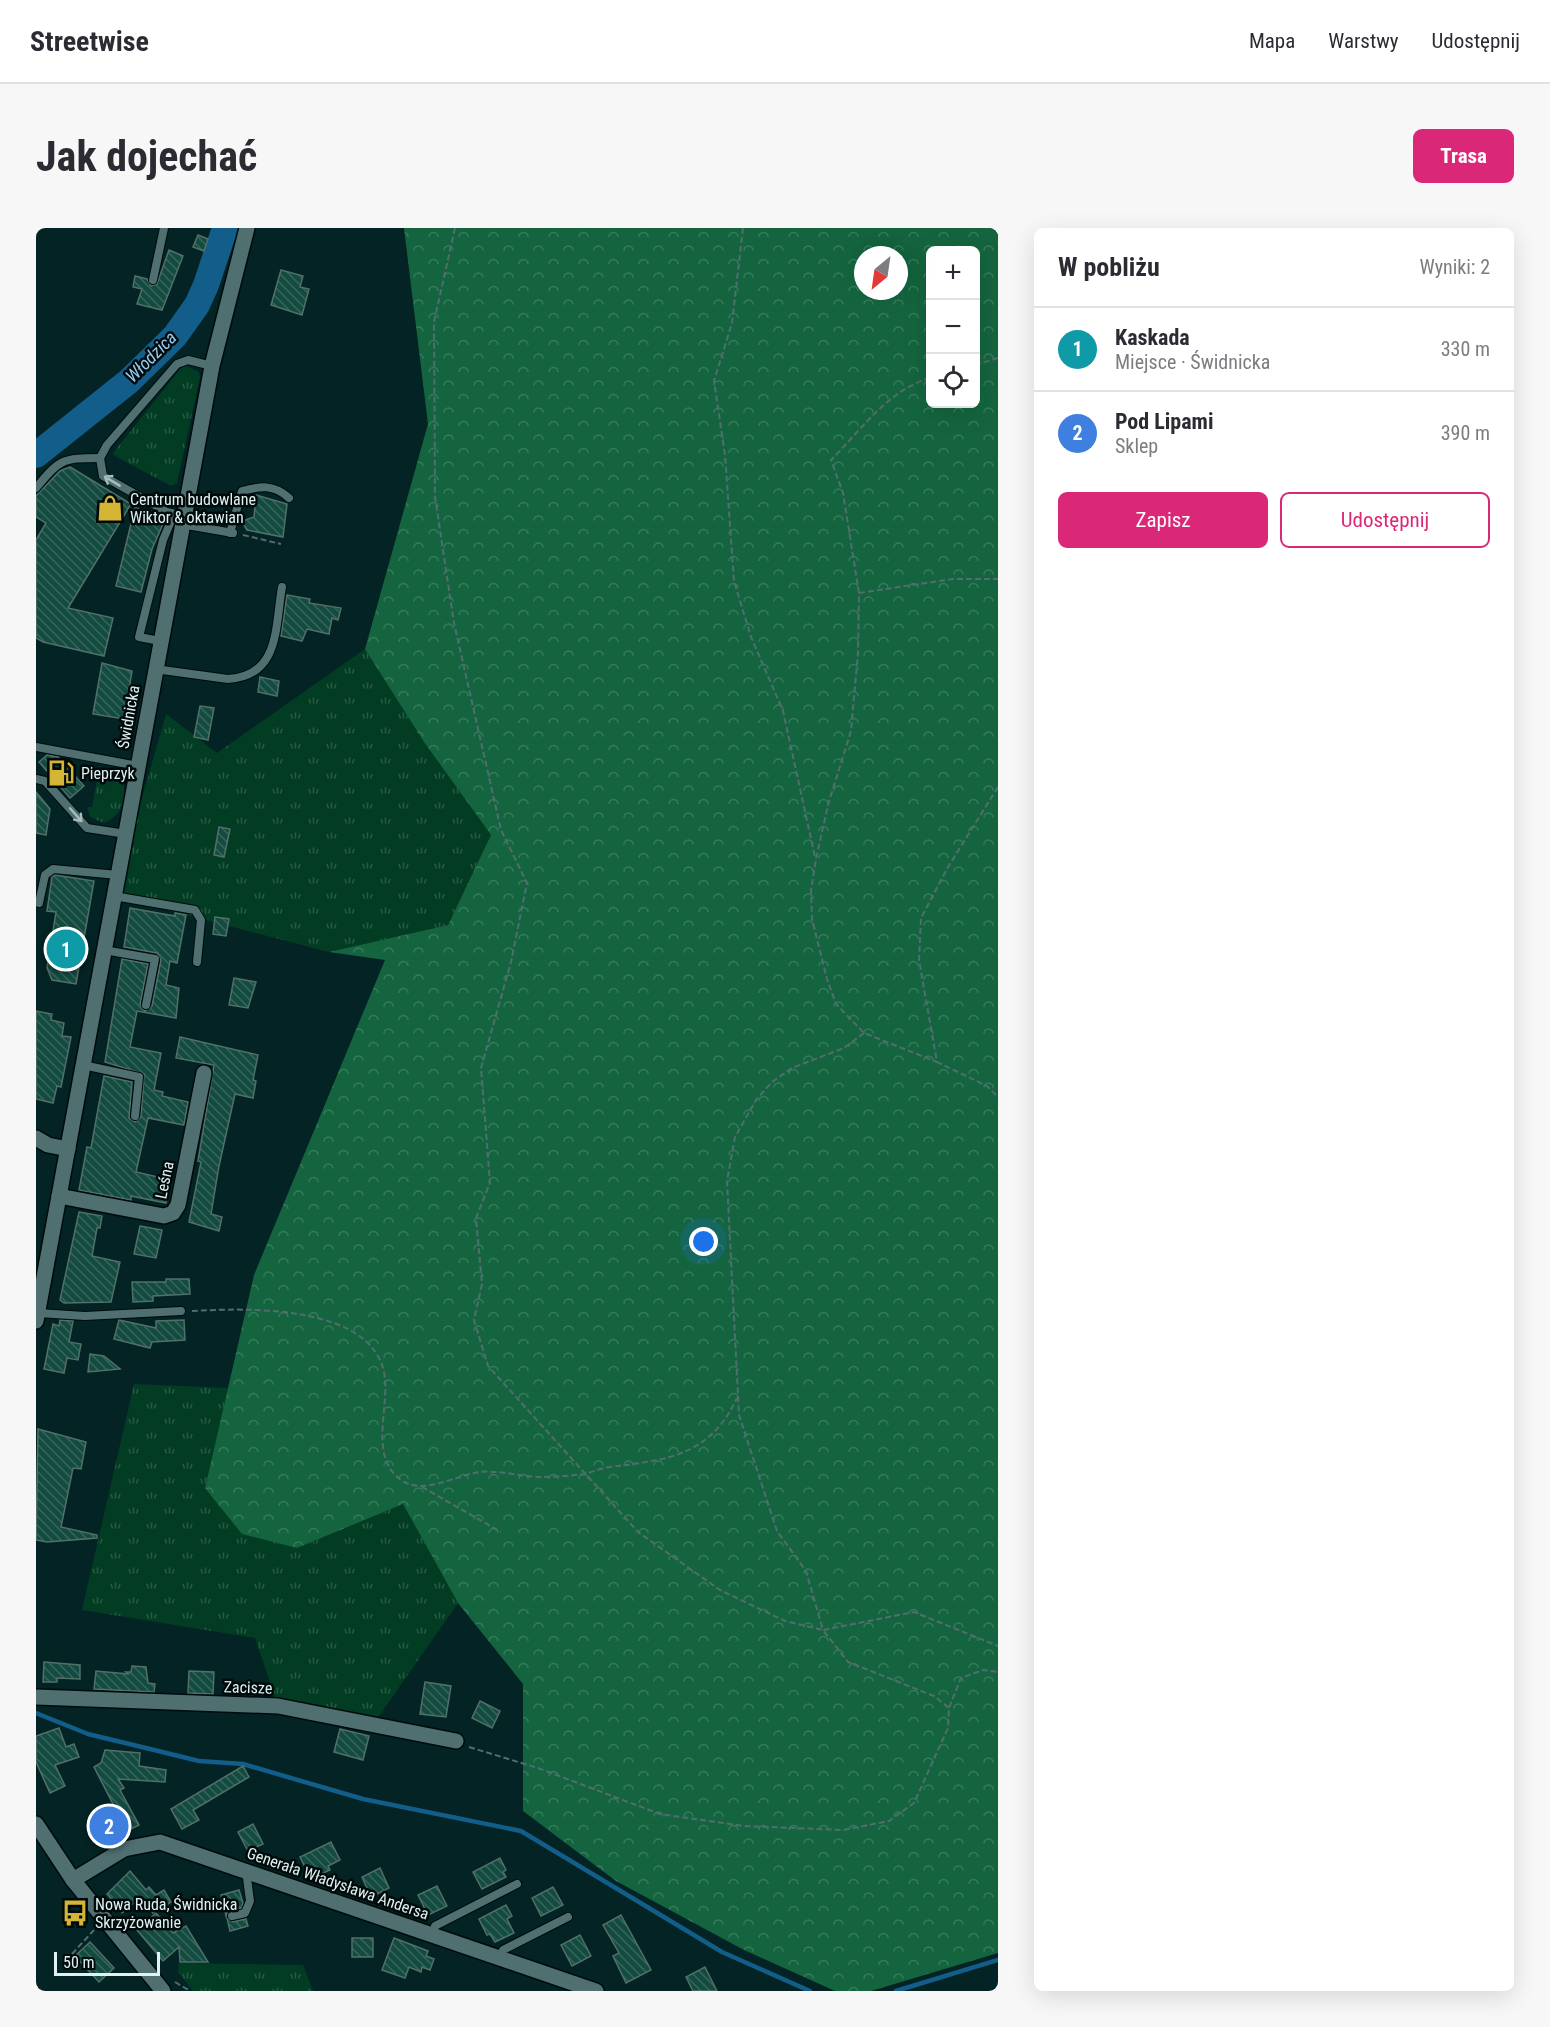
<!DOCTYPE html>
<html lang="pl">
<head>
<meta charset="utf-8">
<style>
	:root { --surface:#fff; --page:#f7f7f7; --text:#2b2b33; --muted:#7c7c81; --line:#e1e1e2; --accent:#db2777 }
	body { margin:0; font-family:"Roboto Condensed",sans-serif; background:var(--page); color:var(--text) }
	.controls { position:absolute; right:18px; top:18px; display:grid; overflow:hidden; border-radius:9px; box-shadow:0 6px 24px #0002 }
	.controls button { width:54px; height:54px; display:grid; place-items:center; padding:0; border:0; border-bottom:2px solid var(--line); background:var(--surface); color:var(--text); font:30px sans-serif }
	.compass { position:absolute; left:818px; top:18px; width:54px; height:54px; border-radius:50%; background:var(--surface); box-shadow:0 6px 24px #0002; rotate:209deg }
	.scale { position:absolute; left:18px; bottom:15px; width:106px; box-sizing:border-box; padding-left:6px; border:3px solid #e0f1f1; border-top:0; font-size:16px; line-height:21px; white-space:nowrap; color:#e0f1f1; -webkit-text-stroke:4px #010a0a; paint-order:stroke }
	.you { position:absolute; left:668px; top:1014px; width:21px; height:21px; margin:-15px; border:4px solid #fff; border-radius:50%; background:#1a73e8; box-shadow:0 0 0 9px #1a73e833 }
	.badge { display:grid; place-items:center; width:39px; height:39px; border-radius:50%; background:var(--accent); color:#fff; font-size:20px; font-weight:700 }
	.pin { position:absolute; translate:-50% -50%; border:3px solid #fff; box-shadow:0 2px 6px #0006 }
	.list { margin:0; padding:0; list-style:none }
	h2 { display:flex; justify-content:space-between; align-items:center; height:78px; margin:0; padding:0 24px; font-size:26px }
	h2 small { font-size:20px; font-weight:400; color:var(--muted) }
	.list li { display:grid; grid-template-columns:39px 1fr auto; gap:18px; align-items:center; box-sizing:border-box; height:84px; padding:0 24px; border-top:2px solid var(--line) }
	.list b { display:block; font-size:22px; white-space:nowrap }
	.list p { margin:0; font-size:20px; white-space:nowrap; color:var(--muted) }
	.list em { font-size:20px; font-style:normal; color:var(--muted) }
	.actions { display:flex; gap:12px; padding:18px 24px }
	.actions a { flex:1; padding:14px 0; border:2px solid var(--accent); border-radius:9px; text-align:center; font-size:21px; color:var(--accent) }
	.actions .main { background:var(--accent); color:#fff }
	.icon { flex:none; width:33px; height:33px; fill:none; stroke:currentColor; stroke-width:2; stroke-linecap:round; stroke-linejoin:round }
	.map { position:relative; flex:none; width:962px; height:1763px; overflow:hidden; border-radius:9px }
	header { display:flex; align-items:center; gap:36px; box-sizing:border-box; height:84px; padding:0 30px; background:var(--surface); border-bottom:2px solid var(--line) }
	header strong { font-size:28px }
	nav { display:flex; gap:33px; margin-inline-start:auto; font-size:21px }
	.intro { display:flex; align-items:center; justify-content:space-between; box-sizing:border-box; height:144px; padding:0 36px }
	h1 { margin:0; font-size:42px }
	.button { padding:15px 27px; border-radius:9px; background:var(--accent); color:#fff; font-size:21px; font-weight:700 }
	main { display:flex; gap:36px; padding:0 36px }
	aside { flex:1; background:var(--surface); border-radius:9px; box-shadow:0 6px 24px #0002 }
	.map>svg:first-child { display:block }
	.grass { fill:url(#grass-tufts) }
	.forest { fill:url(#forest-crowns); fill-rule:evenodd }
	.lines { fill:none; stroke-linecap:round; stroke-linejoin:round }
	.stream { stroke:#125d89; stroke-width:4.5 }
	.river { stroke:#125d89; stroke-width:26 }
	.building { fill:url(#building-back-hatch); stroke:#527068; stroke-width:1.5 }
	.lane-casing { stroke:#000b0c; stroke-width:10 }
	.street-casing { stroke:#000b0c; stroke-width:18 }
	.secondary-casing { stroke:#000b0c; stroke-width:18 }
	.path { stroke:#536d6e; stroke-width:2; stroke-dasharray:6 3; stroke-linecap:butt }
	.lane { stroke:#4f6f70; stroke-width:8 }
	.street { stroke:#4f6f70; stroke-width:15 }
	.secondary { stroke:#4f6f70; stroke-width:15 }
	.oneway { stroke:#a6bdbd }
	.labels { text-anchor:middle; stroke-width:5; stroke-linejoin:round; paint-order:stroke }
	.poi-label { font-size:16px; fill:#e0f1f1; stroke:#010a0a; text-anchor:start }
	.street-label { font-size:16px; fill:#e0f1f1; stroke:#010a0a }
	.water-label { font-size:18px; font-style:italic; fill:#96caf0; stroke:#010a0a }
</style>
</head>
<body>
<header>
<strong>Streetwise</strong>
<nav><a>Mapa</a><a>Warstwy</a><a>Udostępnij</a></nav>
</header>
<div class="intro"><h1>Jak dojechać</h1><a class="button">Trasa</a></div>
<main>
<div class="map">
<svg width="962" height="1763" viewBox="0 0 962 1763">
	<defs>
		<pattern id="grass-tufts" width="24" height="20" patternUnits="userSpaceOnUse" patternTransform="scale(1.5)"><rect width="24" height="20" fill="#023d23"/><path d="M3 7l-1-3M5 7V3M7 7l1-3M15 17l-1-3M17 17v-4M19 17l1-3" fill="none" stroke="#275a43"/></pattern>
		<pattern id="forest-crowns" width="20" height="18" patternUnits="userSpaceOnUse" patternTransform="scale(1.5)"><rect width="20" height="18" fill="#14653f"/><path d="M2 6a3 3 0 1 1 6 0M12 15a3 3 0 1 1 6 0" fill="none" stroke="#367c5b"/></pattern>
		<pattern id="building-back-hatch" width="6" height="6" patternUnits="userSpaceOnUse" patternTransform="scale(1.5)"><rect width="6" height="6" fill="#144b40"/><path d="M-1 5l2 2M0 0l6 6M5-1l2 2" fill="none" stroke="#36655c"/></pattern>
	</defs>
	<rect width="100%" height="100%" fill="#032324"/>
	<!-- grass -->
	<g class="grass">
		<path d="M150 138 163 144 164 149 141 255 135 258 79 228 77 225 145 140Z"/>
		<path d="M329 421 388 514 455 607 412 697 293 724 78 668 130 486 181 525Z"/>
		<path d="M72 541 83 547C94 565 88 587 68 595L54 589 51 579H56L61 553 56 551 64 543Z"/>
		<path d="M98 1156 192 1160 169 1260 261 1320 367 1276 422 1375 336 1498 242 1478 219 1410 46 1382Z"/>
		<path d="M143 1735 267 1737 277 1763H157L142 1744Z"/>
	</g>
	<!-- forest -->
	<path class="forest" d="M368 0H962V1725L835 1763H799L708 1722 580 1653 487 1583V1456L422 1375 367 1276 261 1320 206 1306 169 1260 218 1047 349 732 293 724 412 697 455 607 388 514 329 421 392 196ZM894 22H939V176H894ZM827 27H863V63H827Z"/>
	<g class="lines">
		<!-- stream -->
		<g class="stream">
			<path d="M0 1485 52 1506 114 1521 163 1533 207 1536 327 1571 485 1603 686 1724 774 1763"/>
			<path d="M860 1763 962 1732"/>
		</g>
		<!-- river -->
		<path class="river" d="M0 227 93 153 139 108 161 77 170 57 189 0"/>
	</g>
	<!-- building -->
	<g class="building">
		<path d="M162 7 172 11 168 23 157 19Z"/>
		<path d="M133 22 147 28 126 82 101 76 106 61 97 59 99 48 111 51 115 58 121 56Z"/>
		<path d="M245 42 267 48 264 59 273 61 266 87 235 77Z"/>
		<path d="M34 239 95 276 32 380 77 390 68 428 7 414 0 410V312L10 295 0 289V268L24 243Z"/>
		<path d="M220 267 251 276 247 309 211 302 208 297 209 292 218 289Z"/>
		<path d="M99 279 127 296 116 321 105 364 80 358Z"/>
		<path d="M251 367 274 371 273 375 305 380 302 392 296 390 293 406 271 401 266 413 245 408Z"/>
		<path d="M66 435 96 443 88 491 57 486Z"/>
		<path d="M224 449 243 453 241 468 222 464Z"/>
		<path d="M164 478 178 480 172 512 158 509Z"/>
		<path d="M11 527 22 529 48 558 34 570 3 534Z"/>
		<path d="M0 564 14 581 10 607 0 605Z"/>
		<path d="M183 599 194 601 188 629 178 627Z"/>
		<path d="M19 647 58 653 40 756 16 752 11 740 20 684 11 683 16 649Z"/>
		<path d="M94 680 139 688V685L150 687 141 735 134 733 130 757 143 760 140 790 101 783 94 819 125 825 118 862 127 864 126 868 152 874 148 897 112 890 100 944 135 952 130 975 95 968V972L43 962 51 919 55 920 68 848 96 854 93 890 99 894 105 889 108 846 69 834 86 731 112 736 104 776 109 783 116 778 125 732 121 725 88 719Z"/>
		<path d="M179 689 193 691 190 708 177 706Z"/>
		<path d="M198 750 220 754 212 780 193 777Z"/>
		<path d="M0 783 16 786 15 792 28 795 26 808 35 809 25 859 21 858 17 875 0 871Z"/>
		<path d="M144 809 222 827 217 852 220 853 217 870 199 866 183 938 175 986 186 989 183 1003 153 994 165 934 162 933 178 837 140 830Z"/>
		<path d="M43 984 66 988 64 1000H61L56 1028 84 1034 75 1074 28 1075 24 1072Z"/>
		<path d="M104 998 126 1002 120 1030 98 1026Z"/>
		<path d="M130 1051H153L154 1066 117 1068V1073L97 1074 96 1054H130Z"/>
		<path d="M24 1092 37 1093 33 1114 45 1116 42 1132 31 1130 28 1145 8 1141 17 1096 23 1098Z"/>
		<path d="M83 1092 120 1100V1093L148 1092 149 1112 116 1114 114 1120 78 1111Z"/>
		<path d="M54 1126 68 1128 84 1141 52 1144Z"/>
		<path d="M2 1201 50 1214 45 1241 37 1240 25 1299 61 1307V1310L11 1314 0 1312Z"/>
		<path d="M8 1434 44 1437V1451L21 1450V1454H7Z"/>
		<path d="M96 1438 110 1439 112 1455 119 1456 118 1464 58 1461 60 1443 93 1446 90 1444H95Z"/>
		<path d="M153 1443 178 1444 177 1466 152 1465Z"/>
		<path d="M389 1454 415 1458 410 1489 384 1486Z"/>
		<path d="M444 1473 464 1483 456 1500 436 1490Z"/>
		<path d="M23 1500 30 1519 38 1516 43 1529 19 1537 29 1558 14 1565 0 1534V1508Z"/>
		<path d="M304 1501 333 1508 327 1532 298 1524Z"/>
		<path d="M69 1522 104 1525 103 1538 130 1542 129 1554 82 1551 88 1560 84 1562 103 1597 64 1617 52 1594 79 1580 58 1539 65 1535Z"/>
		<path d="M207 1538 213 1549 157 1582 163 1592 146 1601 135 1581Z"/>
		<path d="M217 1596 227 1616 212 1623 202 1604Z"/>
		<path d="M295 1614 304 1632 292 1638 294 1642 283 1647 281 1643 273 1647 264 1629Z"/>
		<path d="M464 1630 470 1642 467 1644 470 1649 446 1661 437 1644Z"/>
		<path d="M344 1640 353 1660 335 1669 326 1649Z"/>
		<path d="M94 1643 110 1662 113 1659 120 1667 128 1662 135 1674 117 1685 104 1670 86 1685 71 1666Z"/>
		<path d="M401 1658 411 1678 392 1687 382 1667Z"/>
		<path d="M517 1659 527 1677 505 1688 496 1670Z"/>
		<path d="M203 1662 207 1675 205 1680 192 1683 190 1688 185 1667Z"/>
		<path d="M470 1677 476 1688 471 1691 478 1705 459 1714 454 1706 451 1707 443 1691Z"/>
		<path d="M120 1685 137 1705 150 1698 172 1734H144L143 1719 127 1733 101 1702Z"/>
		<path d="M585 1687 615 1742 590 1755 577 1728 583 1725 567 1697Z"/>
		<path d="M191 1690 197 1694 210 1691 212 1698 194 1703Z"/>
		<path d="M544 1707 555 1728 536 1738 525 1717Z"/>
		<rect x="316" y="1710" width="21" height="19"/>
		<path d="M358 1710 392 1723 390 1728 398 1731 394 1742 386 1739 385 1744 373 1739 369 1750 346 1742Z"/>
		<path d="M54 1714 78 1740 63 1754 39 1728Z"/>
		<path d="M669 1739 681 1763H657L650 1749Z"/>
	</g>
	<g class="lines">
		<!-- lane casing -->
		<g class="lane-casing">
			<g id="lane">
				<path d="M117 52 128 0"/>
				<path d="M0 260C24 231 26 230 64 230"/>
				<path d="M147 288 131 284 67 248 64 230 71 217 141 136 152 132 176 138"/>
				<path d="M145 296 197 305"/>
				<path d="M194 305 206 263C224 258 238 256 253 270"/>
				<path d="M124 413 103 409 127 312 138 286"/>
				<path d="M119 441 192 451C244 448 239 399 246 359"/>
				<path d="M0 519 102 538"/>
				<path d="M0 551 9 553 51 600 90 606"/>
				<path d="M78 668 159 682 165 692 161 734"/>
				<path d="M3 675 9 647 17 641 82 647"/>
				<path d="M68 722 119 731 110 777"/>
				<path d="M47 837 103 849 99 888"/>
				<path d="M2 1085 49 1088 145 1083"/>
				<path d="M196 1688 209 1685 214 1673 211 1650 213 1645"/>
				<path d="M396 1707 399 1698 481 1656"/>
				<path d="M464 1731 467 1722 532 1689"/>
			</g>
		</g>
		<!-- street casing -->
		<g class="street-casing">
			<g id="street">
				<path d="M0 910 12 917 32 921"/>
				<path d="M23 968 128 988 137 985 142 977 168 845"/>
				<path d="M0 1469 242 1478 420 1513"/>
				<path d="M37 1652 88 1621 124 1614 560 1763"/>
			</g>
		</g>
		<!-- secondary casing -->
		<g class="secondary-casing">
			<g id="secondary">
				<path d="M0 1093 176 138 211 0"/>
				<path d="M0 1596 37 1652 127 1763"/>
			</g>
		</g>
		<!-- path -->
		<g class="path">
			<path d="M419 0 398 94 399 269 418 395 465 602 491 655 475 734 445 840 454 955 440 990 446 1056 438 1092 452 1138 602 1304 684 1362 749 1393 787 1402 812 1434 898 1468 913 1480"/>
			<path d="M707 0 696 95 678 153 689 227 698 353 715 409 747 483 779 629"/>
			<path d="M939 137 962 130"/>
			<path d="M894 150C852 162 825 202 795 232L807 265 823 365 822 425 815 503 792 577 780 631 775 662 776 691 791 751 800 776 828 805 901 834"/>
			<path d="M207 307 245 316"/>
			<path d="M823 365 917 351H962"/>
			<path d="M962 559 912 639 885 690 883 732 901 834 951 858 962 869"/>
			<path d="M828 805 808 820 756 840 736 854 720 872 699 909 691 953 703 1187 741 1303 770 1343 787 1402 878 1384 962 1418"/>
			<path d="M156 1083C209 1080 328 1076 347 1140 357 1173 330 1227 365 1252 387 1268 420 1247 444 1244 462 1242 483 1248 502 1249 517 1249 534 1248 548 1246 557 1244 565 1240 574 1239 631 1232 674 1228 701 1170"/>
			<path d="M386 1259 465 1304"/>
			<path d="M433 1519 502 1540 624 1586 708 1598 807 1602 853 1593 878 1575 912 1500 913 1480 925 1450 947 1442 962 1444"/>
			<path d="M36 1726 58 1702"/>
			<path d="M139 1754 154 1763"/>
		</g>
		<!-- lane -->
		<use href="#lane" class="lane"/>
		<!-- street -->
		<use href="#street" class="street"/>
		<!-- secondary -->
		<use href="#secondary" class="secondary"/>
	</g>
	<!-- one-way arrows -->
	<defs><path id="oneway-shaft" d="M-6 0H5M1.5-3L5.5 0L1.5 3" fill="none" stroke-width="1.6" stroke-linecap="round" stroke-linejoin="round" transform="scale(1.5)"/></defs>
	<g class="oneway">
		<use href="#oneway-shaft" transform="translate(76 253) rotate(-149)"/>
		<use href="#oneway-shaft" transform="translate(40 587) rotate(48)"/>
	</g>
	<!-- icons -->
	<defs>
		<g id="shop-bare" transform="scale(2.07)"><path d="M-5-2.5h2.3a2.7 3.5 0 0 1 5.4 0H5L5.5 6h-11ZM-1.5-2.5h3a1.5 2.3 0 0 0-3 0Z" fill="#d5b535" stroke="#010a0a" stroke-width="2.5" paint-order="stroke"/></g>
		<g id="fuel-bare" transform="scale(2.07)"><path d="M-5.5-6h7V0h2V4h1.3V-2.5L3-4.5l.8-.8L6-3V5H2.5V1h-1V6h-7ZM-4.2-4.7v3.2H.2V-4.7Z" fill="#d5b535" stroke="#010a0a" stroke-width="2.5" paint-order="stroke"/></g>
		<g id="bus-bare" transform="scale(2.07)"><path d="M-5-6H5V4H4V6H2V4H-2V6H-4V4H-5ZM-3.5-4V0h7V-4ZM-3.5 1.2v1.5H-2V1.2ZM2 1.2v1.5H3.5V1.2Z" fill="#d5b535" stroke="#010a0a" stroke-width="2.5" paint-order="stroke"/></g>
	</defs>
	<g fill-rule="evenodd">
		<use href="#shop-bare" x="74" y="280"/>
		<use href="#fuel-bare" x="25" y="545"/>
		<use href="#bus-bare" x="39" y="1685"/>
	</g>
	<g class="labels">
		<!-- poi labels -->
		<g class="poi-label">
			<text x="94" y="277">Centrum budowlane<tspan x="94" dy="18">Wiktor &amp; oktawian</tspan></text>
			<text x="45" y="551">Pieprzyk</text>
			<text x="59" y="1682">Nowa Ruda, Świdnicka<tspan x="59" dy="18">Skrzyżowanie</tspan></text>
		</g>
		<!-- street labels -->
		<g class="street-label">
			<text transform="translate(92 489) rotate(-80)" y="6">Świdnicka</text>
			<text transform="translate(128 952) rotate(-78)" y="6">Leśna</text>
			<text transform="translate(212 1459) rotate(2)" y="6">Zacisze</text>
			<text transform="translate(302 1655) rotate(19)" y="6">Generała Władysława Andersa</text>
		</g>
		<!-- water labels -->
		<g class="water-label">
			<text transform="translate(115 129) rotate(-45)" y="6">Włodzica</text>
		</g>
	</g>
</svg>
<div class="controls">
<button>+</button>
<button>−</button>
<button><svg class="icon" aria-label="locate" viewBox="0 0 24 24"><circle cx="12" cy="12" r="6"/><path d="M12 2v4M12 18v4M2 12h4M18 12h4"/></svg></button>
</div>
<svg class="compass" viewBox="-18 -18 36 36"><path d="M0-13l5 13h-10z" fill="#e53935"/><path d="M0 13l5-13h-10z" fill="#7c7c81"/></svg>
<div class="scale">50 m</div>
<div class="you"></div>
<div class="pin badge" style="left:30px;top:721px;background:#0f9aa8">1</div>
<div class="pin badge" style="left:73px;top:1598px;background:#3f7fe0">2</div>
</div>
<aside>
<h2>W pobliżu<small>Wyniki: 2</small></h2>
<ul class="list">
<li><span class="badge" style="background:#0f9aa8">1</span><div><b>Kaskada</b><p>Miejsce · Świdnicka</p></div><em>330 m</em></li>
<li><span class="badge" style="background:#3f7fe0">2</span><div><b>Pod Lipami</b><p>Sklep</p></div><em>390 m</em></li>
</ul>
<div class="actions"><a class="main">Zapisz</a><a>Udostępnij</a></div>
</aside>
</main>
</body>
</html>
